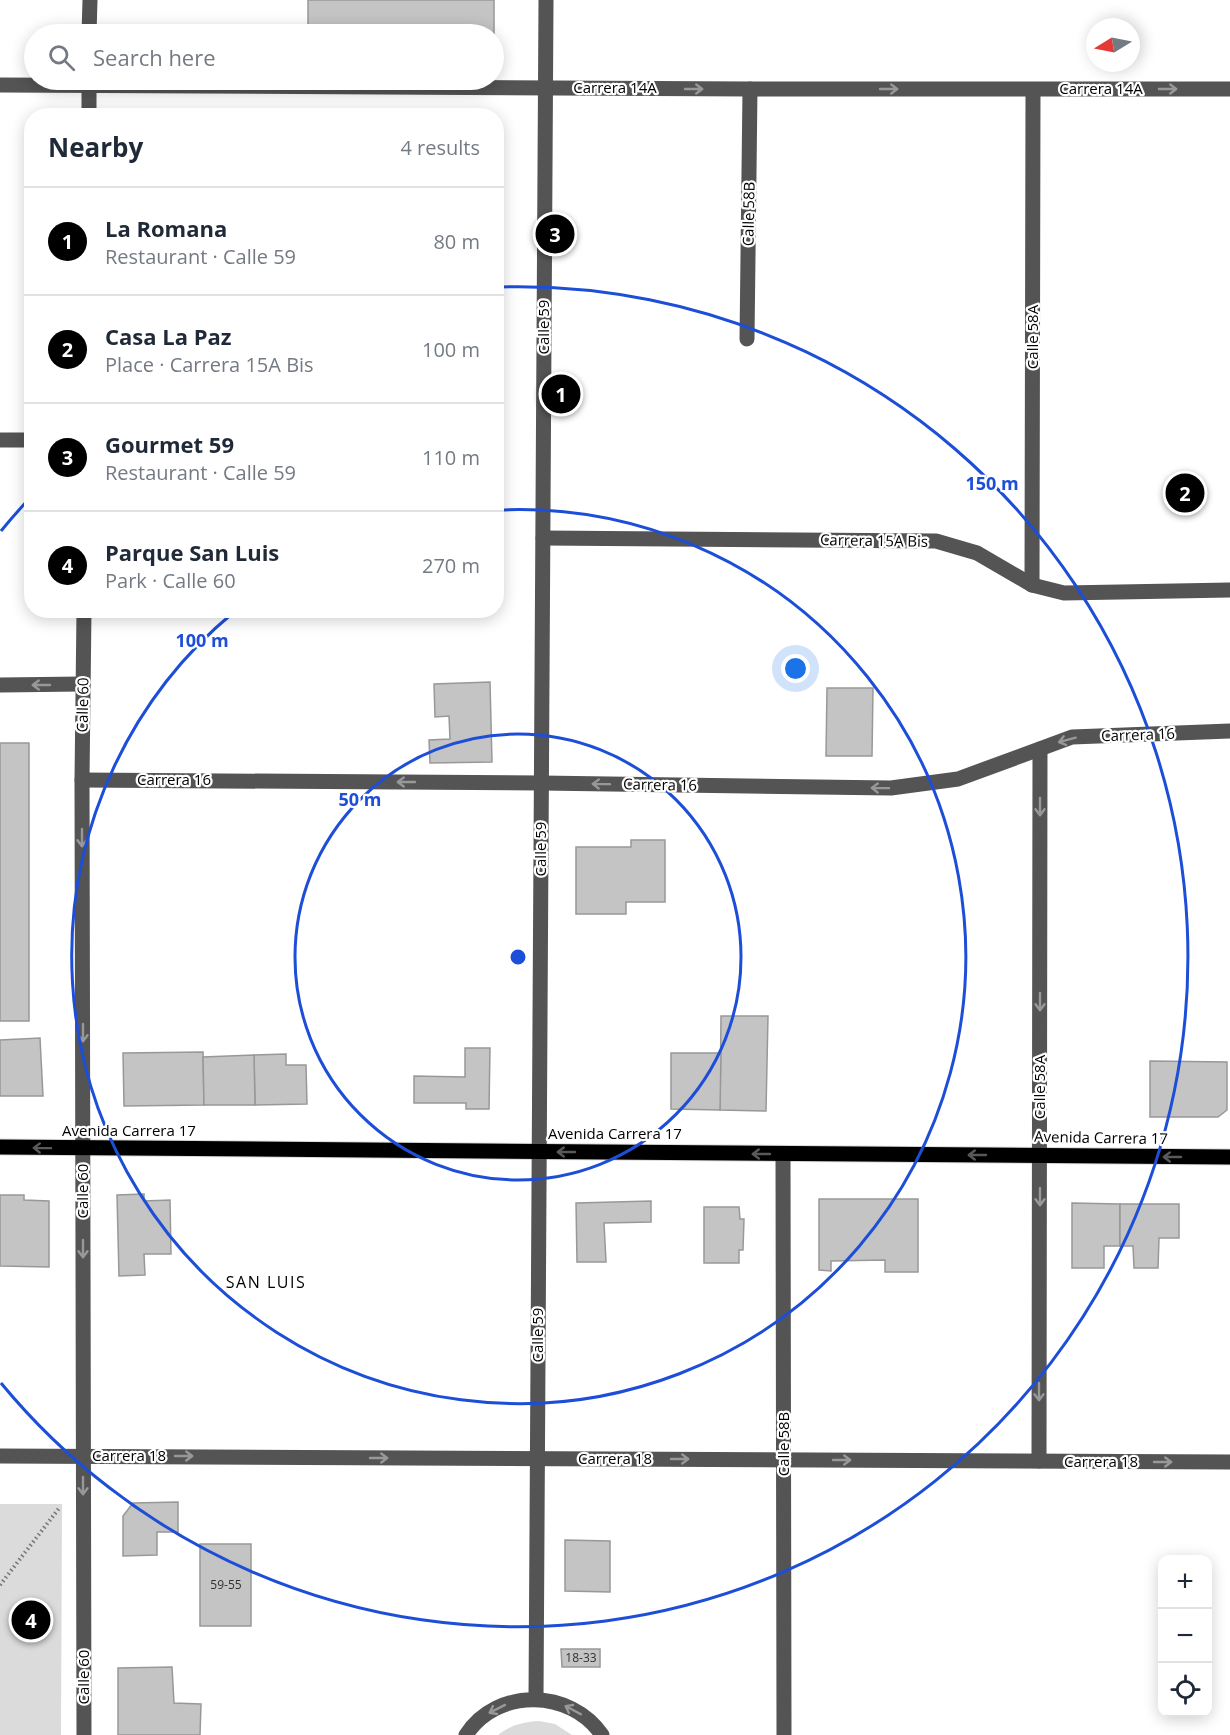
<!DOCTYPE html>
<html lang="en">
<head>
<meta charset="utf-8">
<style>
	:root { --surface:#fff; --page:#f6f6f7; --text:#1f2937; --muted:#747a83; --line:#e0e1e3; --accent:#000 }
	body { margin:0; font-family:"Open Sans",sans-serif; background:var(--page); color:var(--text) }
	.controls { position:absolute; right:18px; bottom:18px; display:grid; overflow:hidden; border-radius:12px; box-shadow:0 3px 15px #0003 }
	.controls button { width:54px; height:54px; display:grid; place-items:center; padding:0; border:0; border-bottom:2px solid var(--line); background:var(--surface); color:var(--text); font:30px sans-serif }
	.compass { position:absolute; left:1086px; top:18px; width:54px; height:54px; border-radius:50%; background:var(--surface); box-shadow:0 3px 15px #0003; rotate:260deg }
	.you { position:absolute; left:796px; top:669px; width:21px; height:21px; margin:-15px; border:4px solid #fff; border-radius:50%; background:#1a73e8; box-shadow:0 0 0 9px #1a73e833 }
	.badge { display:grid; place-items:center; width:39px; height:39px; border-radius:50%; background:var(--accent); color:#fff; font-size:20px; font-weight:700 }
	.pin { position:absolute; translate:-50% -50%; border:3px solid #fff; box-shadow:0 2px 6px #0006 }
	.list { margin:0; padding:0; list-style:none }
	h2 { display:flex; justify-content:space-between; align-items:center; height:78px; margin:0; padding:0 24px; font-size:26px }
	h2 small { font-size:20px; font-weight:400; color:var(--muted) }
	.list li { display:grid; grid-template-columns:39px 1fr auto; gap:18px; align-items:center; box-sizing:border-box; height:108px; padding:0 24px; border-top:2px solid var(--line) }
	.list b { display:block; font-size:22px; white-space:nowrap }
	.list p { margin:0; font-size:20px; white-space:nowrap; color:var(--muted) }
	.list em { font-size:20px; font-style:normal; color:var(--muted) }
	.icon { flex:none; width:33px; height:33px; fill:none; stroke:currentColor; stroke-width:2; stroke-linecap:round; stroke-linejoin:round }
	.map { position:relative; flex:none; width:1230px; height:1735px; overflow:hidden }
	.search { position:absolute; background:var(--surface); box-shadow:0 3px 15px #0003; left:24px; top:24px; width:480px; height:66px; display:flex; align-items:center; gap:15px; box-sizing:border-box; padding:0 21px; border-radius:33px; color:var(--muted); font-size:22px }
	.panel { position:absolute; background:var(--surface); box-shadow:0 3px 15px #0003; left:24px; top:108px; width:480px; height:510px; border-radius:24px }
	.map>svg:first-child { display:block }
	.green { fill:#dbdbdb }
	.building { fill:#c4c4c4; stroke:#989898; stroke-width:1.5 }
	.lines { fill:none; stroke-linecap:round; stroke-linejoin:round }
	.major-casing { stroke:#dbdbdb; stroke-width:17 }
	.path { stroke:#767676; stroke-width:4; stroke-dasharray:1.5 3; stroke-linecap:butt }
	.minor { stroke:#545454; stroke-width:15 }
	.major { stroke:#000; stroke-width:15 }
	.oneway { stroke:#989898 }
	.oneway2 { stroke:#595959 }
	.ring { fill:none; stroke:#1d4ed8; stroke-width:3 }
	.labels { text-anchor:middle; stroke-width:4.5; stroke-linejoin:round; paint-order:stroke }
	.number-label { font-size:12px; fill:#313131 }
	.street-label { font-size:15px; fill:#000; stroke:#fff }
	.neighbourhood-label { font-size:16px; letter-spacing:1.5px; fill:#000; stroke:#fff }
	.centre { fill:#1d4ed8; stroke:#fff; stroke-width:3 }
	.ring-label { font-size:18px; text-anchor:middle; font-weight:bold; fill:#1d4ed8; stroke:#fff; stroke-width:4.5; stroke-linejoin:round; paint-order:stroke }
</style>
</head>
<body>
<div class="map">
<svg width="1230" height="1735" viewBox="0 0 1230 1735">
	<rect width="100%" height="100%" fill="#fff"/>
	<!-- green -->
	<g class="green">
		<path d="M0 1504H62L61 1735H0Z"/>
		<path d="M539 1721 555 1724 572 1735H498C511 1725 523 1722 539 1721Z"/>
	</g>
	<!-- building -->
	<g class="building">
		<path d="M308 0H494V49V34H308Z"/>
		<path d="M490 682 492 762 430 763 429 740 450 739 449 716 435 717 434 684Z"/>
		<path d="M827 688H873L872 756H826Z"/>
		<rect x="0" y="743" width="29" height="278"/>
		<path d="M631 840H665V902H626V914H576V847H631Z"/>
		<path d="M721 1016H768L766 1111 720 1110Z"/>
		<path d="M40 1038 43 1096H0V1040Z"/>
		<path d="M465 1048H490L489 1109H466V1103H414V1076L465 1077Z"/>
		<path d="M203 1052 204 1105 124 1106 123 1053Z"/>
		<path d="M671 1053H721L720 1110 671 1109Z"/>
		<path d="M286 1054V1065H306L307 1104 255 1105 254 1055Z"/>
		<path d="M254 1055 255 1105H204L203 1057Z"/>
		<path d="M1150 1061 1227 1062V1110L1218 1117H1150Z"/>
		<path d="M144 1194V1201L170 1200 171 1254H144L145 1275 119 1276 117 1195Z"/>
		<path d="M0 1195H24V1200L49 1201V1267L0 1266Z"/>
		<path d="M819 1199H918V1272H885V1260L831 1261V1271L819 1270Z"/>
		<path d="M651 1201V1222L604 1223 606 1262H577L576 1203Z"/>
		<path d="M1072 1203 1120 1204V1246H1104V1268H1072Z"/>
		<path d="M1120 1204H1179V1238H1159L1158 1268H1134L1133 1246H1120Z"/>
		<path d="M704 1207H739L740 1219H744L743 1250H739V1263H704Z"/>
		<path d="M178 1502V1532H157V1555L123 1556V1516L133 1503Z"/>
		<path d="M565 1540 610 1541V1592L565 1591Z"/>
		<rect x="200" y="1544" width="51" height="82"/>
		<path d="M561 1649H600V1667H562Z"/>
		<path d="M172 1667 174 1703 201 1704 200 1735H118V1668Z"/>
	</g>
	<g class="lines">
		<!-- major casing -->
		<g class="major-casing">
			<path id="major" d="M0 1147 1230 1157"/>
		</g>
		<!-- path -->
		<path class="path" d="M0 1585 60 1507"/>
		<!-- minor -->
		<g class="minor">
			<path d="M89 34 90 0"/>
			<path d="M0 85 750 89H1230"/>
			<path d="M89 116V80"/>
			<path d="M747 339 750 89"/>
			<path d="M0 440H32"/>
			<path d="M543 538 936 541 977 553 1032 585 1064 593 1230 590"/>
			<path d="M1032 585 1033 90"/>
			<path d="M84 610 82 780 84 1735"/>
			<path d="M0 685 83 684"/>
			<path d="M82 780 541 783 891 788 958 779 1072 737 1230 731"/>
			<path d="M783 1154 784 1735"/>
			<path d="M0 1456 1230 1462"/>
			<path d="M1039 1461 1040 749"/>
			<path d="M536 1699 546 0"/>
			<path d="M466 1735C497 1687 571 1689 602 1735"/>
		</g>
		<!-- major -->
		<use href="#major" class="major"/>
	</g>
	<!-- one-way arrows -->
	<defs><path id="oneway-shaft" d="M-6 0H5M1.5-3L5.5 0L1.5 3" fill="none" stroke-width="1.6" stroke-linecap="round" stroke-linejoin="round" transform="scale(1.5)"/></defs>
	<g class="oneway">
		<use href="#oneway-shaft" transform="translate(694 89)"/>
		<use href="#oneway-shaft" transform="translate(889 89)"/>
		<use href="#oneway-shaft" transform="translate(1168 89)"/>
		<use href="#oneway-shaft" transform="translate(41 685) rotate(180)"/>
		<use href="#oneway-shaft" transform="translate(1067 740) rotate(165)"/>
		<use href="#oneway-shaft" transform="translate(406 782) rotate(-180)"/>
		<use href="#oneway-shaft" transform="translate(601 784) rotate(-179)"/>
		<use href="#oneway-shaft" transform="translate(880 788) rotate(-179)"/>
		<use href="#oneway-shaft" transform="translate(1040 807) rotate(90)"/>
		<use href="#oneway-shaft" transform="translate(82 838) rotate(90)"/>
		<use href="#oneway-shaft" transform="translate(1040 1002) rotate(90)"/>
		<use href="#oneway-shaft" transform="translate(83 1033) rotate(90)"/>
		<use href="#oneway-shaft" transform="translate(1040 1197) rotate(90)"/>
		<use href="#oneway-shaft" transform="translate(83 1249) rotate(90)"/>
		<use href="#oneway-shaft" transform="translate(1039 1392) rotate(90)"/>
		<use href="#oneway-shaft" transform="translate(184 1456)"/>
		<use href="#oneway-shaft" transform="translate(379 1458)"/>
		<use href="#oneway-shaft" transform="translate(680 1459)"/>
		<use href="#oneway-shaft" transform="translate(842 1460)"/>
		<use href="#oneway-shaft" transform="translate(1163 1462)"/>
		<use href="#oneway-shaft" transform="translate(83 1486) rotate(90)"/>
		<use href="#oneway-shaft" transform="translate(497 1709) rotate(153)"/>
		<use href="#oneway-shaft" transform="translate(573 1710) rotate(-152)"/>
	</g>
	<g class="oneway2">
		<use href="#oneway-shaft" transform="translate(42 1148) rotate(-179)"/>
		<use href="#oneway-shaft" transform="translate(566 1152) rotate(-180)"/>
		<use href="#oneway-shaft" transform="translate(761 1154) rotate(-180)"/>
		<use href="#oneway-shaft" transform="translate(977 1155) rotate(-180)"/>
		<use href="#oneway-shaft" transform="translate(1172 1157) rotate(-180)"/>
	</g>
	<!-- distance rings -->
	<g class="ring">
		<circle cx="518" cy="957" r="223"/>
		<path d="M499 510A447 447 0 1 1 234 612"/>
		<path d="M1 531A670 670 0 0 1 28 500M500 287A670 670 0 1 1 1 1383"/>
	</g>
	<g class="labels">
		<!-- number labels -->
		<g class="number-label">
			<text x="226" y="1589">59-55</text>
			<text x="581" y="1662">18-33</text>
		</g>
		<!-- street labels -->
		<g class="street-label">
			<text x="615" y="93">Carrera 14A</text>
			<text x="1101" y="94">Carrera 14A</text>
			<text transform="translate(749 214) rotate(-89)" y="5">Calle 58B</text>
			<text transform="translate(544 327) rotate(-90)" y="5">Calle 59</text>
			<text transform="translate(1033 337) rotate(-90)" y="5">Calle 58A</text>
			<text transform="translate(874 541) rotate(1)" y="5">Carrera 15A Bis</text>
			<text transform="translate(83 705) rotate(-89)" y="5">Calle 60</text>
			<text transform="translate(1138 735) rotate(-2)" y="5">Carrera 16</text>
			<text x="174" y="785">Carrera 16</text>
			<text transform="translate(660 785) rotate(1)" y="5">Carrera 16</text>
			<text transform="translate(541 849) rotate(-90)" y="5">Calle 59</text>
			<text transform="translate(1040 1087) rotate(-90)" y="5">Calle 58A</text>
			<text x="129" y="1136">Avenida Carrera 17</text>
			<text x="615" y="1139">Avenida Carrera 17</text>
			<text transform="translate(1101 1138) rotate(1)" y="5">Avenida Carrera 17</text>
			<text transform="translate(83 1191) rotate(-90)" y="5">Calle 60</text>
			<text transform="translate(538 1335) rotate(-90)" y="5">Calle 59</text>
			<text transform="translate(784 1444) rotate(-90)" y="5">Calle 58B</text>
			<text x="129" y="1461">Carrera 18</text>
			<text x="615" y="1464">Carrera 18</text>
			<text x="1101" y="1467">Carrera 18</text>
			<text transform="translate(84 1677) rotate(-90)" y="5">Calle 60</text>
		</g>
		<!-- neighbourhood labels -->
		<g class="neighbourhood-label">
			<text x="266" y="1288">SAN LUIS</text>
		</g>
	</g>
	<circle cx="518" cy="957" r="9" class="centre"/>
	<g class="ring-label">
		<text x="992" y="490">150 m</text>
		<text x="202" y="647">100 m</text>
		<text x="360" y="806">50 m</text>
	</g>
</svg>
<div class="controls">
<button>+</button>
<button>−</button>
<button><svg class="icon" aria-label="locate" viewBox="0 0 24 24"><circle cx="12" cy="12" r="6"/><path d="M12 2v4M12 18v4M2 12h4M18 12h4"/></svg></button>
</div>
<svg class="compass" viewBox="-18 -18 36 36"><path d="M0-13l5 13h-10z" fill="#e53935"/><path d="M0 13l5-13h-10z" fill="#747a83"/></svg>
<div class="you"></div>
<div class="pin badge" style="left:561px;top:394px">1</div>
<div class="pin badge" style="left:1185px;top:493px">2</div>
<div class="pin badge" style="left:555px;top:234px">3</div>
<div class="pin badge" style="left:31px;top:1620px">4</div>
<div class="search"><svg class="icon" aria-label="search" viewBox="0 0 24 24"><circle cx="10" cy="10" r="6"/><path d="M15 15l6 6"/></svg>Search here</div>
<section class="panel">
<h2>Nearby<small>4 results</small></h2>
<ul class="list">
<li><span class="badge">1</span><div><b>La Romana</b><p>Restaurant · Calle 59</p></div><em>80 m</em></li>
<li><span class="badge">2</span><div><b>Casa La Paz</b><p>Place · Carrera 15A Bis</p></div><em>100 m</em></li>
<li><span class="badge">3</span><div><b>Gourmet 59</b><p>Restaurant · Calle 59</p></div><em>110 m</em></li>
<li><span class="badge">4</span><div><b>Parque San Luis</b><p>Park · Calle 60</p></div><em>270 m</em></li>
</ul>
</section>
</div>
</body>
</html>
